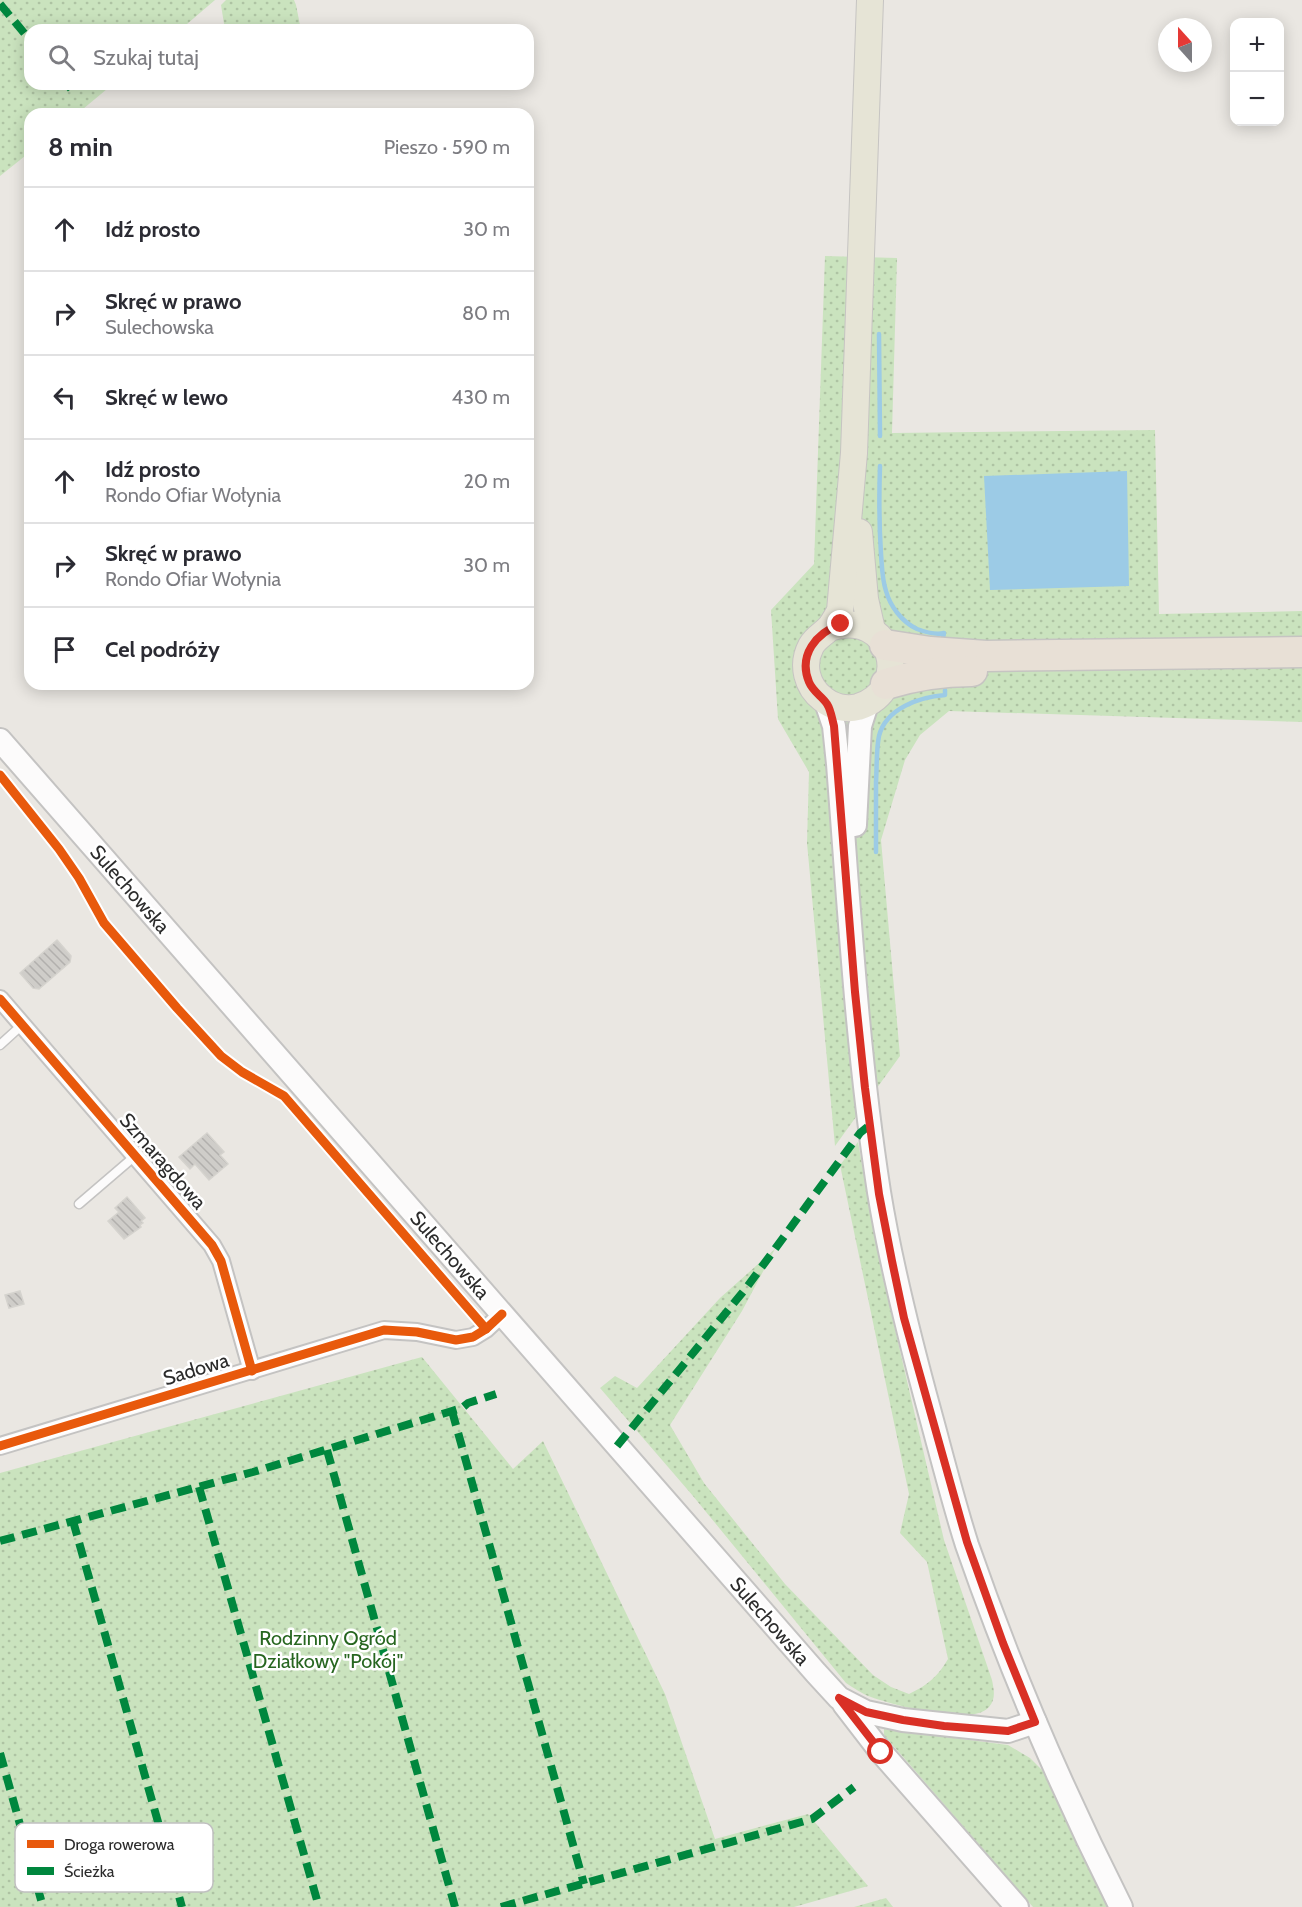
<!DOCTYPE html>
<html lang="pl">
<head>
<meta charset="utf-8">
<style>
	:root { --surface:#fff; --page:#f7f7f7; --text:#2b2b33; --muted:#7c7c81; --line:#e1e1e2 }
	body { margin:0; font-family:Cabin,sans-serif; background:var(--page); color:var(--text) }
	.controls { position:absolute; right:18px; top:18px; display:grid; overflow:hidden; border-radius:12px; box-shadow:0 3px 15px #0003 }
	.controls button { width:54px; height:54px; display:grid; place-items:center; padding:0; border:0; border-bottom:2px solid var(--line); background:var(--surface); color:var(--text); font:30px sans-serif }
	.compass { position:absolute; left:1158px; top:18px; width:54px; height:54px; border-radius:50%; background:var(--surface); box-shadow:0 3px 15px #0003; rotate:339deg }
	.stop { position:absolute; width:18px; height:18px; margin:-14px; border:4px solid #d93025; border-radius:50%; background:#fff }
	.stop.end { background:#d93025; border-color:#fff; box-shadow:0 2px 6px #0008 }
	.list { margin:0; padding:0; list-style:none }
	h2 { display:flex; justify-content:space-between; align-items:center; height:78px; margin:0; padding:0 24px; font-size:26px }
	h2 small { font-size:20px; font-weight:400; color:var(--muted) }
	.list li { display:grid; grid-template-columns:39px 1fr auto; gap:18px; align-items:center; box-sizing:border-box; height:84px; padding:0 24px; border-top:2px solid var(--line) }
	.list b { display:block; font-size:22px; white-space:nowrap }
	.list p { margin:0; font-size:20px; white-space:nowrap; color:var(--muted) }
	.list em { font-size:20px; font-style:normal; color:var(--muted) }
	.icon { flex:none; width:33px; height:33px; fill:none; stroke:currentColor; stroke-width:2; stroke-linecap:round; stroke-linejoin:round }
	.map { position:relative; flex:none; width:1302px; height:1907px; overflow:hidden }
	.search { position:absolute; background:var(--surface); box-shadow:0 3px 15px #0003; left:24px; top:24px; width:510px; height:66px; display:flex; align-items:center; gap:15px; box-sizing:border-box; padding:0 21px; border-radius:18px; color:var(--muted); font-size:22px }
	.panel { position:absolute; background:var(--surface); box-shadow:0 3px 15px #0003; left:24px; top:108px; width:510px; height:582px; border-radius:18px }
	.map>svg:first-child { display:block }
	.green { fill:url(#green-dots) }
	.water { fill:#9ccbe6 }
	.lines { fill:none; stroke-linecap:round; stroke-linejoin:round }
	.stream { stroke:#9ccbe6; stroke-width:4.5 }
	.building { fill:url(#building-back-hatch); stroke:#d5d3ce; stroke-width:1.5 }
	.lane-casing { stroke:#c4c3c2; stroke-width:11 }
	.street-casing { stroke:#c4c3c2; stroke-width:20 }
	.secondary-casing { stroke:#c4c3c2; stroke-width:26 }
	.primary-casing { stroke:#c6c4c2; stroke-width:28 }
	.highway-casing { stroke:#c6c4c2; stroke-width:33 }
	.lane { stroke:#fcfbfb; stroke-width:8 }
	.street { stroke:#fcfbfb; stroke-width:16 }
	.secondary { stroke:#fcfbfb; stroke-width:22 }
	.primary { stroke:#e6e4d6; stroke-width:26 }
	.highway { stroke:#e8e0d6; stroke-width:30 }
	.quiet { stroke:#00873e; stroke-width:8; stroke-dasharray:15 8; stroke-linecap:butt }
	.cycleway-casing { stroke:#fff; stroke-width:13 }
	.cycleway { stroke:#e8590c; stroke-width:9 }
	.route { stroke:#d93025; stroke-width:8 }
	.labels { text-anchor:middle; stroke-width:5; stroke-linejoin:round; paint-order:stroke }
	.street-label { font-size:20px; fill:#2c2c2c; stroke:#fff }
	.park-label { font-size:20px; fill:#276620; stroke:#fff }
	.key { fill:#fff; stroke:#c0c0c0; stroke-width:1.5 }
	.key-label { font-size:16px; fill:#2c2c2c }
</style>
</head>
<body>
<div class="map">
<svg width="1302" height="1907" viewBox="0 0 1302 1907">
	<defs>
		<pattern id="green-dots" width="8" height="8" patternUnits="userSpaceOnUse" patternTransform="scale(1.5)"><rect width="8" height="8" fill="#cae3be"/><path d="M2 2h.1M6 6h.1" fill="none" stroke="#aec3a3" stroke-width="1.8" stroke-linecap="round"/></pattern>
		<pattern id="building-back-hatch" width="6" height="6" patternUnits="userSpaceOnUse" patternTransform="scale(1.5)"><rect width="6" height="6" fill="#cfcdc9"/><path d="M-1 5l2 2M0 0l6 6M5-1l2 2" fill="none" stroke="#b2b0ad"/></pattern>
	</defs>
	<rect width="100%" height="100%" fill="#eae7e2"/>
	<!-- green -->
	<g class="green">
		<path d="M0 0H215L180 30H30V84H113L77 114H30V152L0 176Z"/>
		<path d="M226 0H294L296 5 301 30H225L221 5Z"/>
		<path d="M825 256 897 258 892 433 1155 430 1159 614 1302 611V722L949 711 920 735 905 760 881 840 900 1056 835 1146 807 843 809 772 778 719 771 610 814 564Z"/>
		<path d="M858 1142 881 1269 944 1540 992 1680C994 1690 996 1699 989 1707 972 1727 894 1705 871 1697 862 1694 854 1688 846 1683L693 1496 600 1388 615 1376 637 1388 720 1298 775 1249 742 1311 670 1425 704 1483 785 1584 873 1675 891 1687 909 1694C928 1685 938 1676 948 1659L927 1562 900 1533 909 1494 840 1165Z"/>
		<path d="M422 1357 513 1469 543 1441 665 1694 715 1839 808 1814 868 1886 794 1907H0V1473Z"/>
		<path d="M884 1729 1008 1745 1030 1758 1048 1776 1112 1907H1033L884 1735Z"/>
		<path d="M886 1898 893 1907H854Z"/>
	</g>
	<!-- water -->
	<path class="water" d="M1127 471 1129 586 990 590 984 476Z"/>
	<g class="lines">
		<!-- stream -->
		<g class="stream">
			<path d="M879 334 880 436"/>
			<path d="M880 466C879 495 879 524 881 554 882 566 882 579 886 591 890 606 902 622 917 629 925 632 936 635 944 633L943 638"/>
			<path d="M876 852C876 829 876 805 876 782 877 767 876 751 879 736 886 708 920 697 945 695V690"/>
		</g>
	</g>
	<!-- building -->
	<g class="building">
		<path d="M57 940 71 956 70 962 39 989 33 988 20 973Z"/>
		<path d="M207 1133 224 1152 220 1155 228 1164 209 1180 195 1164 190 1169 179 1157Z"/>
		<path d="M127 1197 145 1218 141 1221 143 1223 140 1225 141 1227 124 1239 108 1221 119 1212 115 1208Z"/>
		<path d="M20 1291 24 1304 9 1308 5 1295Z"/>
	</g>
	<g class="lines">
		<!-- lane casing -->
		<g class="lane-casing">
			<g id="lane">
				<path d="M0 1045 22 1025"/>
				<path d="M79 1204 135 1156"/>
			</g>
		</g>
		<!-- street casing -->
		<g class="street-casing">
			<g id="street">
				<path d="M0 999 212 1245 221 1261 252 1371"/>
				<path d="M0 1446 384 1330 417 1332 456 1340 473 1337 486 1329 502 1314"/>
			</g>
		</g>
		<!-- secondary casing -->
		<g class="secondary-casing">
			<g id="secondary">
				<path d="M826 702 834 726 838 764C849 907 857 1050 879 1192 891 1266 910 1340 930 1413 942 1457 953 1501 967 1545 1010 1669 1062 1790 1121 1907"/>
				<path d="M0 740 816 1673 839 1698 866 1712 903 1720 1008 1731 1035 1722"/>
				<path d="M855 825 860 726 867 704"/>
				<path d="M844 1704 881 1752 1017 1907"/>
			</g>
		</g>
		<!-- primary casing -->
		<g class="primary-casing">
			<g id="primary">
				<path d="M859 532 865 599 872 630"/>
				<path d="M829 628C893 607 914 690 858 707 846 710 832 707 823 699 807 687 801 665 811 646 816 637 824 634 830 627 834 622 837 616 840 611L854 453 870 0"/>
			</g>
		</g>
		<!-- highway casing -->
		<g class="highway-casing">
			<g id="highway">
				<path d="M885 645 930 652 986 656 1302 652"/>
				<path d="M886 684C915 675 942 671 972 671"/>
			</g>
		</g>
		<!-- lane -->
		<use href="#lane" class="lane"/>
		<!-- street -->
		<use href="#street" class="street"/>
		<!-- secondary -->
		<use href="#secondary" class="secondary"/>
		<!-- primary -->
		<use href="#primary" class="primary"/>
		<!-- highway -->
		<use href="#highway" class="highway"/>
		<!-- quiet -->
		<g class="quiet">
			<path d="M0 4 30 40"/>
			<path d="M67 84 71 89"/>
			<path d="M452 1411 584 1884"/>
			<path d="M617 1446 747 1287 860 1133 870 1125"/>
			<path d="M327 1450 455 1907"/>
			<path d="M199 1487 319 1907"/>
			<path d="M73 1521 182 1907"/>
			<path d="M0 1541 253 1472 452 1411 462 1408 468 1403 496 1394"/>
			<path d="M0 1753 43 1907"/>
			<path d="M501 1907 812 1819 854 1787"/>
		</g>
		<!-- cycleway casing -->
		<g class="cycleway-casing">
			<g id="cycleway">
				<path d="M0 775 59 849 79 878 104 923 177 1008 221 1056 242 1072 284 1096 486 1329"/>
				<path d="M0 999 212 1245 221 1261 252 1371"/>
				<path d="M0 1446 384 1330 417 1332 456 1340 473 1337 486 1329 502 1314"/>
			</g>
		</g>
		<!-- cycleway -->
		<use href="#cycleway" class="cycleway"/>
	</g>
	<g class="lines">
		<!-- route -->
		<path class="route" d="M841 624C816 633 798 655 809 682 813 692 822 696 827 704 831 710 832 719 834 726L855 992 865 1088 879 1194 892 1261 904 1318 967 1542 1003 1643 1035 1722 1008 1731 944 1726 903 1720 866 1712 839 1698 881 1752"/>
	</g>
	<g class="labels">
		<!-- street labels -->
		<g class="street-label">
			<text transform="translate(130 889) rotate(49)" y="7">Sulechowska</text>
			<text transform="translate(163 1161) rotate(49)" y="7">Szmaragdowa</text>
			<text transform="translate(450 1255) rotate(49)" y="7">Sulechowska</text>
			<text transform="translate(196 1369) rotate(-17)" y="7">Sadowa</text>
			<text transform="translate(770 1621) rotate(49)" y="7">Sulechowska</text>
		</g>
		<!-- park labels -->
		<g class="park-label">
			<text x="328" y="1645">Rodzinny Ogród<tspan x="328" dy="23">Działkowy "Pokój"</tspan></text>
		</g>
	</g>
	<!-- legend -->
	<rect x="15" y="1823" width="198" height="69" rx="9" class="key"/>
	<rect x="27" y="1840" width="27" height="8" fill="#e8590c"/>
	<rect x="27" y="1867" width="27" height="8" fill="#00873e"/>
	<g class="key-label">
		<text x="64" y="1850">Droga rowerowa</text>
		<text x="64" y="1877">Ścieżka</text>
	</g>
</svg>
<div class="controls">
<button>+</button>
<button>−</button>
</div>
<svg class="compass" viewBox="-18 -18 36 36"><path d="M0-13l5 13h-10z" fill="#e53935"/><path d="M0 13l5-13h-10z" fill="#7c7c81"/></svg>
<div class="stop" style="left:881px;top:1752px"></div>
<div class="stop end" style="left:841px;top:624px"></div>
<div class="search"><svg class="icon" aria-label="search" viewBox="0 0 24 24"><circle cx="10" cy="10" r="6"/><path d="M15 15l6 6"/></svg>Szukaj tutaj</div>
<section class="panel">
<h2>8 min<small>Pieszo · 590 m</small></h2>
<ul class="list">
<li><svg class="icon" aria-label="ahead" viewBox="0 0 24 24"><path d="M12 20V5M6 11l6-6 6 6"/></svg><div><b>Idź prosto</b></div><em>30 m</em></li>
<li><svg class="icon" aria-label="right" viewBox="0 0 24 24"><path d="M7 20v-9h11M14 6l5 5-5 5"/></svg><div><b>Skręć w prawo</b><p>Sulechowska</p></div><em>80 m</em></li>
<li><svg class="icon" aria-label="left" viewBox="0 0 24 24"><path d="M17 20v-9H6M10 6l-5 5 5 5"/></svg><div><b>Skręć w lewo</b></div><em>430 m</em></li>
<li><svg class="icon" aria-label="ahead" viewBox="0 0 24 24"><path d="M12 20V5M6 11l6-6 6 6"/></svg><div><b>Idź prosto</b><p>Rondo Ofiar Wołynia</p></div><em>20 m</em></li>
<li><svg class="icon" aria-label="right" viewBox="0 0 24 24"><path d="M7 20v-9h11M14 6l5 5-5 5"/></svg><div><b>Skręć w prawo</b><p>Rondo Ofiar Wołynia</p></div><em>30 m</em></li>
<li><svg class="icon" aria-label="arrive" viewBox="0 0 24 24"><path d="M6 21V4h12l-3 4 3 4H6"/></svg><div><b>Cel podróży</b></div></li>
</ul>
</section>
</div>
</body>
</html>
